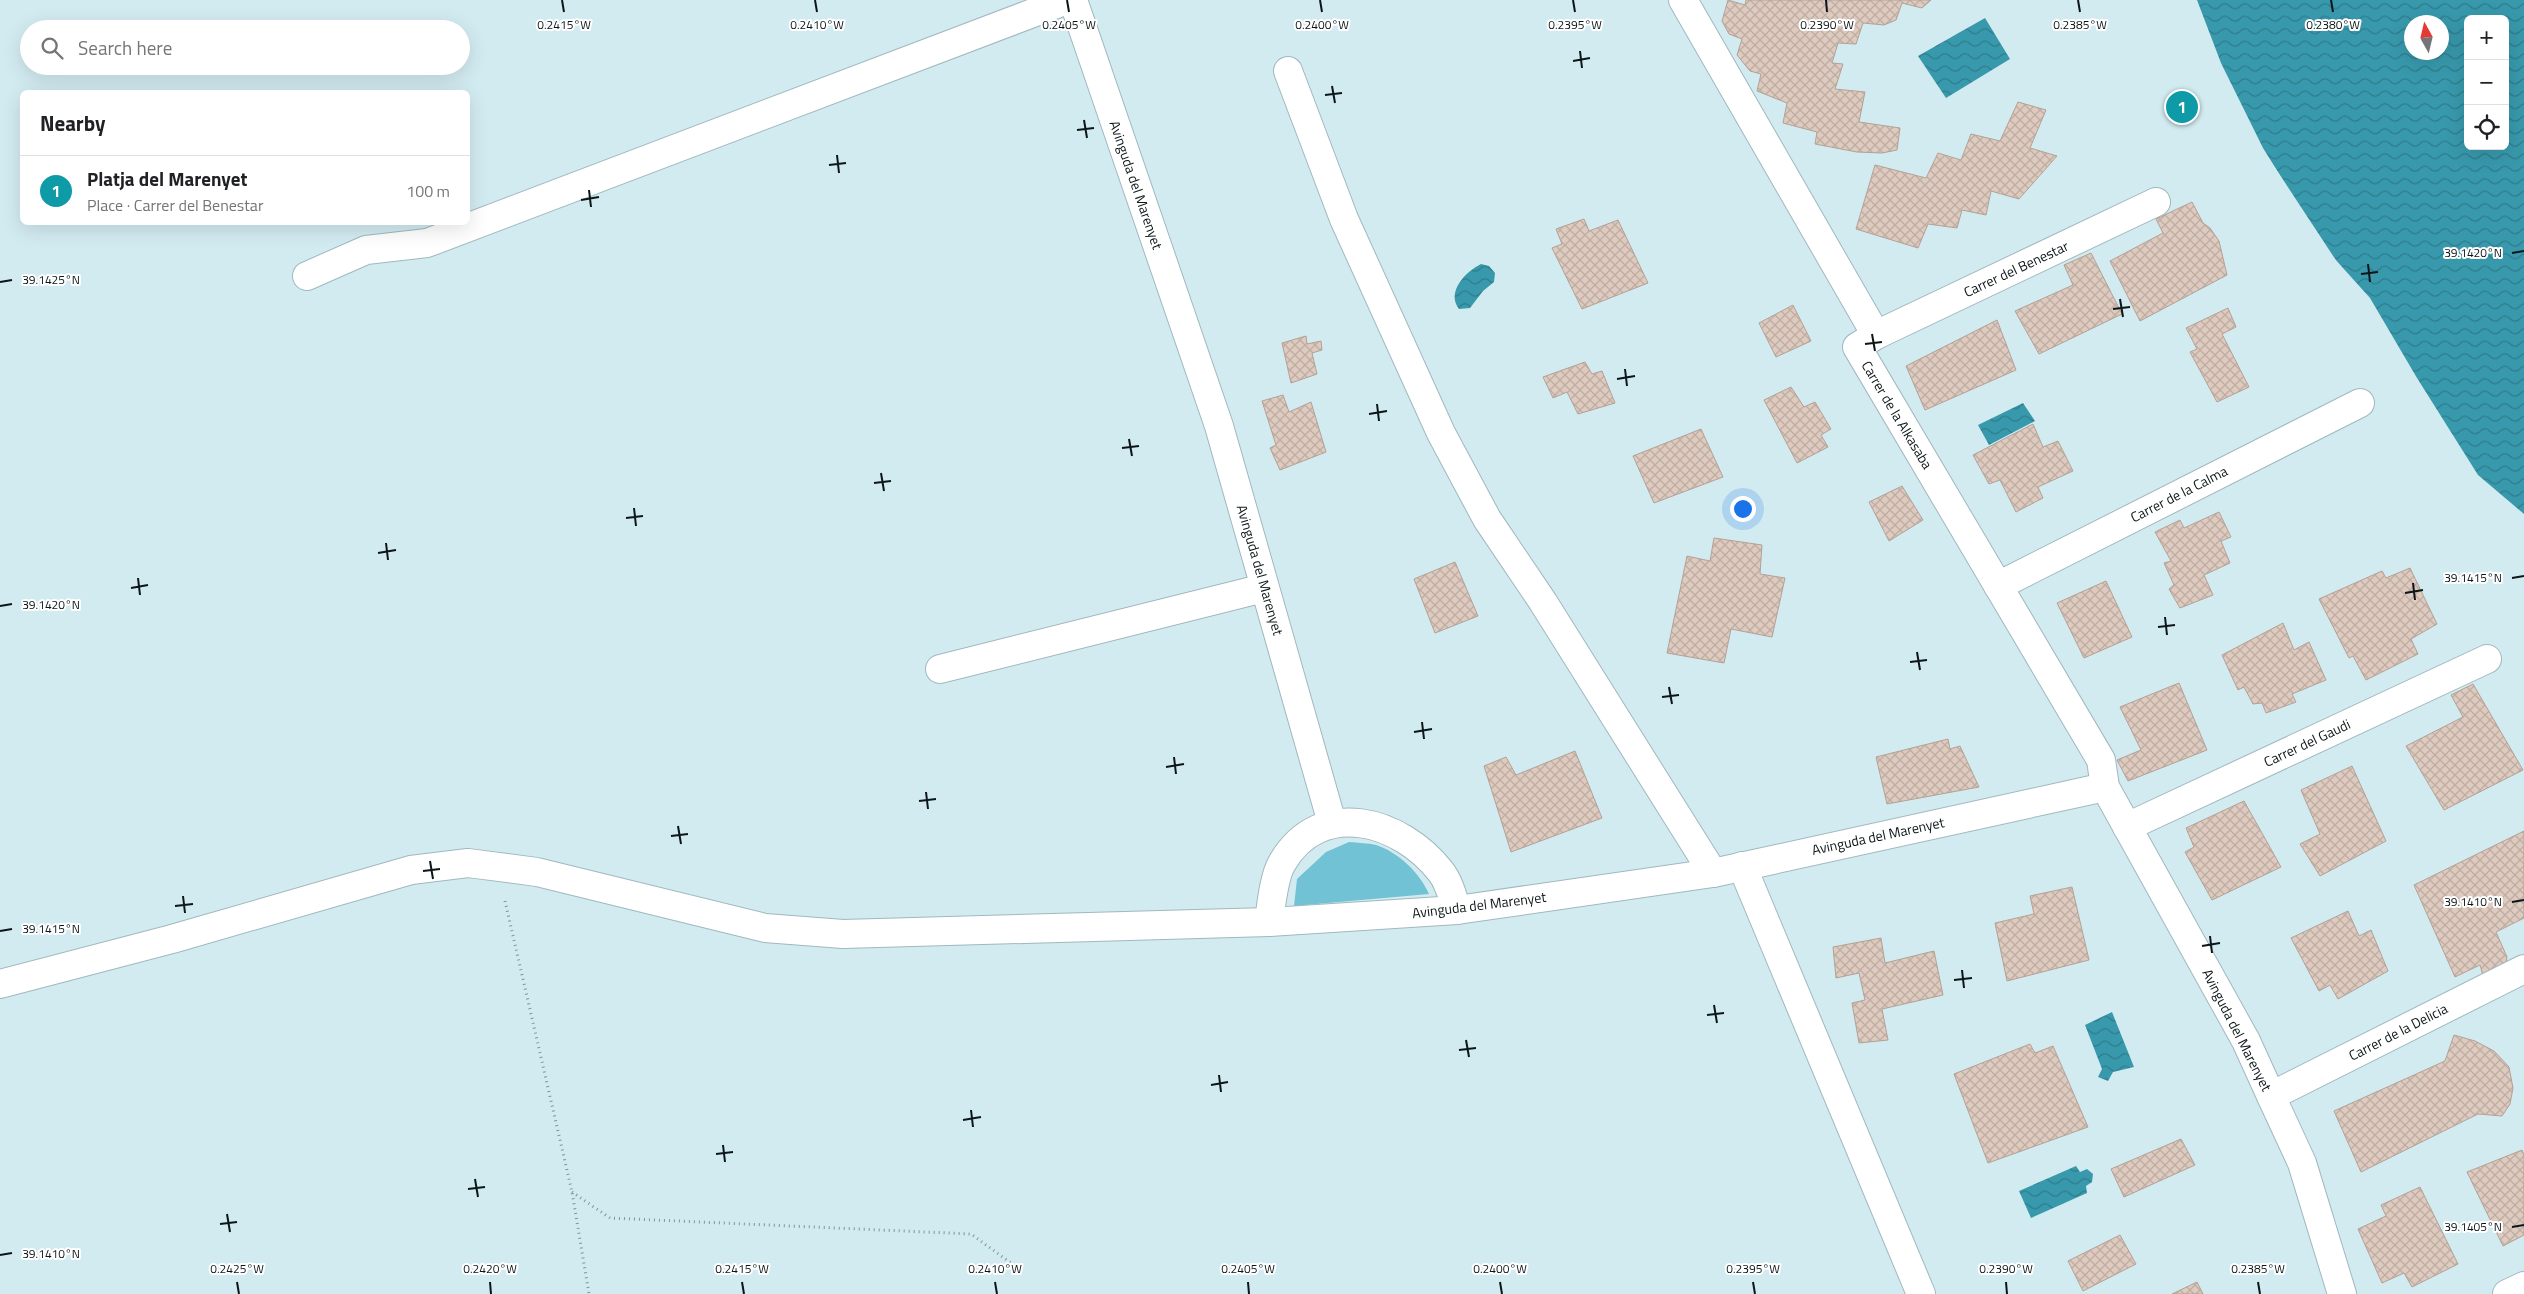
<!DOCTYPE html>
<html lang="en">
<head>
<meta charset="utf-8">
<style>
	:root { --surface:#fff; --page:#f2f2f2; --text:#202124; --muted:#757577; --line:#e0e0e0; --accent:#a3612d }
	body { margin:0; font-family:"Titillium Web",sans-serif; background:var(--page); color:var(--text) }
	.controls { position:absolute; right:15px; top:15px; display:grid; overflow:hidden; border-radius:8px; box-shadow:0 5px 20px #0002 }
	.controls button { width:45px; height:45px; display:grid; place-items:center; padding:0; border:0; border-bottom:1px solid var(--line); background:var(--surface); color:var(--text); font:25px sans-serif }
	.compass { position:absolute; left:2404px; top:15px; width:45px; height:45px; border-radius:50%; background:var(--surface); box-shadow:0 5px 20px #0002; rotate:352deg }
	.you { position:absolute; left:1742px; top:508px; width:18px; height:18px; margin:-12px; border:4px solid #fff; border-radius:50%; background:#1a73e8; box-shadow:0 0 0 8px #1a73e833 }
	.badge { display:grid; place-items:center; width:32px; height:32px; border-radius:50%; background:var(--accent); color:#fff; font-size:16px; font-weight:700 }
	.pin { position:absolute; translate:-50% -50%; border:2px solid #fff; box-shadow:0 1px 5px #0006 }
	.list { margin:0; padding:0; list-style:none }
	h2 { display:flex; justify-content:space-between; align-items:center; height:65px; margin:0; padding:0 20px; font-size:21px }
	h2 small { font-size:16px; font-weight:400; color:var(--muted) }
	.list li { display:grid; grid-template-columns:32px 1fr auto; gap:15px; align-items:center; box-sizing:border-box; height:70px; padding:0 20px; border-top:1px solid var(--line) }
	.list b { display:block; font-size:19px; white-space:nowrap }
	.list p { margin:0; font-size:16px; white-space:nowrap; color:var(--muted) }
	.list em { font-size:16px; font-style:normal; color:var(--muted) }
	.icon { flex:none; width:28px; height:28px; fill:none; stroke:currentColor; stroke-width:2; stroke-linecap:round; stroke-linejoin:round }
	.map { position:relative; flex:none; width:2524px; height:1294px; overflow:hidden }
	.search { position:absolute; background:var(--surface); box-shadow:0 5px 20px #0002; left:20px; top:20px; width:450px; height:55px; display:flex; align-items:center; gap:12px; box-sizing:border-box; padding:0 18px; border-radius:28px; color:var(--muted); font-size:19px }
	.panel { position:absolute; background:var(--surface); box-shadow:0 5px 20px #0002; left:20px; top:90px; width:450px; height:135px; border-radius:8px }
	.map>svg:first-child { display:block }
	.grass { fill:#71c2d4 }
	.water { fill:url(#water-waves); fill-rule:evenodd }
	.pier { fill:#d2ebf1 }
	.building { fill:url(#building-cross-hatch); stroke:#b3a195 }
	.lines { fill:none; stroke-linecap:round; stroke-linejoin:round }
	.minor-casing { stroke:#a0b8be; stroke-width:30 }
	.path { stroke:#819398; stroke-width:3; stroke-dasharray:1 4; stroke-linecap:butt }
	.minor { stroke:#fff; stroke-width:28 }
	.ticks { fill:none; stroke:#0c1517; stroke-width:2 }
	.labels { text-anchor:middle; stroke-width:4; stroke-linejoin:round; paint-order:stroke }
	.street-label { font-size:14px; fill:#0c1517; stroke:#fff }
	.ticks-label { font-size:12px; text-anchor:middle; fill:#0c1517; stroke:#fff; stroke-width:4; stroke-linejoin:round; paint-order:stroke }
</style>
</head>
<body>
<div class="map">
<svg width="2524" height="1294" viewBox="0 0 2524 1294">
	<defs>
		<pattern id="water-waves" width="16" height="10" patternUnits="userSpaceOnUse" patternTransform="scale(1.25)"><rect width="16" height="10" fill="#3899ac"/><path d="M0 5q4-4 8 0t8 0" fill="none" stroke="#2e7c8b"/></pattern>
		<pattern id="building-cross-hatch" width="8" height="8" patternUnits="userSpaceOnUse" patternTransform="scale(1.25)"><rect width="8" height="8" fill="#decabe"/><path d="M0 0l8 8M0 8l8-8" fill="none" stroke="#bdada3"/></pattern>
	</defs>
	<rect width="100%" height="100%" fill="#d2ebf1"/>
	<!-- grass -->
	<path class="grass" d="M1349 842C1358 843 1368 843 1376 845 1398 852 1420 873 1429 894L1294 906 1297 879 1326 852Z"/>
	<!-- water -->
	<g class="water">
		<path d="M2197 0H2524V514L2478 475 2417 378 2370 298 2325 248 2263 148 2221 63ZM2468 19H2505V146H2468ZM2412 22H2442V52H2412Z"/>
		<path d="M1985 18 2010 59 1946 98 1918 56Z"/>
		<path d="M1481 264 1489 266 1495 273 1494 282 1483 291 1470 308 1459 309C1446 292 1465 272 1481 264Z"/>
		<path d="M2023 403 2035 421 1989 445 1978 425Z"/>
		<path d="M2112 1012 2134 1067 2113 1072 2108 1081 2098 1077 2102 1069 2085 1025Z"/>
		<path d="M2076 1166 2080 1172 2087 1169 2093 1174 2092 1182 2086 1186 2087 1193 2031 1218 2019 1191Z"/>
	</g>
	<!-- pier -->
	<path class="pier" d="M2270 160 2345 274 2323 250 2268 161Z"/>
	<!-- building -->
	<g class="building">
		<path d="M1728 0 1745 5 1746 0H1931L1922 8 1902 3 1896 20 1884 25 1863 23 1856 44 1838 43 1832 63 1843 64 1835 89 1865 92 1859 122 1900 128 1897 150 1882 153 1857 152 1815 144 1817 132 1783 123 1787 103 1757 91 1761 74 1750 71 1737 55 1742 39 1729 34 1722 21Z"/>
		<path d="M2018 102 2046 110 2030 148 2057 156 2019 199 1991 191 1986 215 1962 210 1957 228 1928 224 1918 248 1856 229 1875 165 1926 178 1938 153 1961 160 1971 134 2000 141Z"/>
		<path d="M2192 202 2203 223 2210 228 2219 241 2227 275 2140 321 2110 261 2163 233 2156 219Z"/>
		<path d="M1584 219 1589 231 1618 220 1648 283 1582 309 1552 248 1562 244 1556 229Z"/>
		<path d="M2091 253 2122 314 2039 354 2015 311 2073 285 2064 265Z"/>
		<path d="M1793 305 1811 341 1776 357 1759 323Z"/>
		<path d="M2228 308 2236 327 2222 334 2249 387 2217 402 2190 352 2197 349 2186 328Z"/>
		<path d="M1997 320 2016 370 1925 410 1906 366Z"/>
		<path d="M1306 336 1307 344 1321 341 1322 350 1312 353 1317 374 1291 383 1282 343Z"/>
		<path d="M1585 362 1592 374 1602 371 1615 403 1578 414 1567 392 1553 398 1543 377Z"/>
		<path d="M1791 387 1804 407 1815 402 1831 429 1821 435 1828 447 1797 463 1764 400Z"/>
		<path d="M1283 395 1289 412 1311 402 1326 452 1280 470 1270 448 1276 445 1262 401Z"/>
		<path d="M2033 424 2043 447 2058 441 2073 471 2038 487 2043 498 2016 512 2000 480 1989 484 1973 455Z"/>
		<path d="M1701 429 1723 477 1654 503 1633 456Z"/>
		<path d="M1902 486 1923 520 1889 541 1869 502Z"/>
		<path d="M2219 512 2231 537 2221 541 2230 563 2204 575 2213 595 2180 608 2169 589 2174 585 2164 563 2171 561 2155 532 2180 520 2184 528Z"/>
		<path d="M1714 538 1762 545 1760 574 1785 578 1772 637 1731 629 1724 663 1667 653 1687 556 1710 561Z"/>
		<path d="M1455 562 1478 616 1435 633 1414 579Z"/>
		<path d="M2410 568 2437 624 2411 639 2418 654 2366 680 2353 656 2349 658 2319 599 2382 571 2386 578Z"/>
		<path d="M2106 581 2132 637 2084 658 2057 603Z"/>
		<path d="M2283 623 2294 650 2309 642 2326 680 2292 694 2296 702 2266 713 2262 703 2253 704 2244 687 2238 690 2222 655Z"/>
		<path d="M2179 683 2207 750 2128 781 2117 760 2141 750 2120 707Z"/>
		<path d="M2473 684 2523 770 2444 810 2406 746 2463 717 2451 695Z"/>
		<path d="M1948 739 1950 749 1960 746 1979 787 1887 804 1876 757Z"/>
		<path d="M1575 751 1602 818 1511 852 1484 766 1506 757 1516 775Z"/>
		<path d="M2352 766 2386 841 2320 876 2300 844 2320 834 2301 790Z"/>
		<path d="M2244 801 2281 867 2212 900 2185 852 2194 847 2186 828Z"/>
		<path d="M2524 831V918L2496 932 2507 957 2505 969 2484 979 2480 965 2455 977 2414 885Z"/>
		<path d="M2072 887 2089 960 2007 981 1995 923 2034 914 2030 896Z"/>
		<path d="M2348 911 2359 936 2371 930 2388 971 2338 999 2330 985 2319 991 2291 938Z"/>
		<path d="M1881 938 1885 963 1934 951 1943 995 1882 1009 1888 1040 1859 1043 1852 1003 1865 1000 1859 973 1836 978 1833 947Z"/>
		<path d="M2454 1035 2475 1041 2494 1051 2509 1067 2513 1088 2510 1104 2502 1116 2478 1114 2361 1172 2334 1111 2445 1061Z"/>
		<path d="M2030 1044 2035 1053 2053 1046 2088 1127 1988 1163 1954 1074Z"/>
		<path d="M2181 1139 2195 1165 2124 1197 2111 1169Z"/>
		<path d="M2522 1150 2524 1155V1235L2503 1246 2467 1172Z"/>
		<path d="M2420 1187 2458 1264 2412 1287 2404 1273 2382 1283 2358 1229 2386 1216 2381 1205Z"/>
		<path d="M2120 1235 2136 1264 2083 1291 2068 1261Z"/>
		<path d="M2197 1282 2203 1294H2172Z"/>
	</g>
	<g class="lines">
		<!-- minor casing -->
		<g class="minor-casing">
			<g id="minor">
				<path d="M1073 0 1219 426 1332 823"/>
				<path d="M1683 0 1876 335 1857 347 2101 760 2105 787 2246 1041 2271 1096 2302 1163 2342 1294"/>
				<path d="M1288 71 1344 219 1441 433 1487 519 1543 602 1713 873"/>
				<path d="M307 276 366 250 427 243 1067 0"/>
				<path d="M1876 335 2156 202"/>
				<path d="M1998 586 2360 403"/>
				<path d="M940 669 1264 588"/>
				<path d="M2127 827 2487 659"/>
				<path d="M1742 866 1921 1294"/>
				<path d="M1269 922C1271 906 1274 876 1282 863 1320 797 1401 820 1441 872 1449 882 1453 898 1457 910"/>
				<path d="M0 984 172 939 411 870 468 863 537 872 765 928 843 934 1269 922 1457 910 1713 873 2105 787"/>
				<path d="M2271 1096 2524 969"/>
				<path d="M2507 1294 2524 1286"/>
			</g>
		</g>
		<!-- path -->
		<g class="path">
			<path d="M505 901 572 1192 589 1294"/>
			<path d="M572 1192 610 1218 971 1234 1015 1266"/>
		</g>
		<!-- minor -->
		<use href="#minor" class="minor"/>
	</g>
	<!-- ticks -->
	<path class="ticks" d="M562 0 564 12M815 0 817 12M1067 0 1069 12M1320 0 1322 12M1573 0 1575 12M1826 0 1827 12M2078 0 2080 12M2331 0 2333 12M1580 51 1582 68M1573 61 1590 58M1332 86 1335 103M1325 95 1342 93M1084 120 1087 138M1077 130 1094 128M837 155 839 173M829 165 846 163M589 190 591 207M581 200 599 197M2512 253 2524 251M2368 264 2370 282M2361 274 2378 272M0 282 12 280M2120 299 2123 317M2113 309 2130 307M1872 334 1875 351M1865 344 1882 342M1625 369 1627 386M1617 379 1635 376M1377 404 1379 421M1369 414 1387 411M1129 439 1132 456M1122 448 1139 446M881 473 884 491M874 483 891 481M634 508 636 526M626 518 643 516M386 543 388 560M378 553 396 550M138 578 140 595M2512 578 2524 576M2413 583 2415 600M131 588 148 585M2405 593 2423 590M0 606 12 604M2165 617 2167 635M2158 627 2175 625M1917 652 1920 670M1910 662 1927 660M1669 687 1672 704M1662 697 1679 695M1422 722 1424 739M1414 732 1432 729M1174 757 1176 774M1166 767 1184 764M926 792 928 809M919 801 936 799M678 826 681 844M671 836 688 834M430 861 433 879M423 871 440 869M183 896 185 913M2512 902 2524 900M175 906 193 904M0 931 12 929M2210 936 2212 953M2202 946 2220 943M1962 970 1964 988M1954 980 1972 978M1714 1005 1717 1023M1707 1015 1724 1013M1466 1040 1469 1057M1459 1050 1476 1048M1219 1075 1221 1092M1211 1085 1228 1082M971 1110 973 1127M963 1120 981 1117M723 1145 725 1162M716 1154 733 1152M475 1179 478 1197M468 1189 485 1187M227 1214 230 1232M220 1224 237 1222M2512 1227 2524 1225M0 1255 12 1253M237 1282 239 1294M490 1282 491 1294M742 1282 744 1294M995 1282 997 1294M1248 1282 1249 1294M1500 1282 1502 1294M1753 1282 1755 1294M2006 1282 2007 1294M2258 1282 2260 1294"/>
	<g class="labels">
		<!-- street labels -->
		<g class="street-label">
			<text transform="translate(1136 185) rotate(71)" y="5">Avinguda del Marenyet</text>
			<text transform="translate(2016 269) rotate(-25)" y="5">Carrer del Benestar</text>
			<text transform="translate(1897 415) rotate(59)" y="5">Carrer de la Alkasaba</text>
			<text transform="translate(2179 494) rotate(-27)" y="5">Carrer de la Calma</text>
			<text transform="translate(1260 570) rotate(74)" y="5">Avinguda del Marenyet</text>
			<text transform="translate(2307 743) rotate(-25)" y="5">Carrer del Gaudi</text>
			<text transform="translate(1878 836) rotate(-12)" y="5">Avinguda del Marenyet</text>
			<text transform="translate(1479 905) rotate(-7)" y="5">Avinguda del Marenyet</text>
			<text transform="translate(2237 1030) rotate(63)" y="5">Avinguda del Marenyet</text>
			<text transform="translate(2398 1032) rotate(-27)" y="5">Carrer de la Delicia</text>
		</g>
	</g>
	<g class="ticks-label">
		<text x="564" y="29">0.2415°W</text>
		<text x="817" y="29">0.2410°W</text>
		<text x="1069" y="29">0.2405°W</text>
		<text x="1322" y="29">0.2400°W</text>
		<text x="1575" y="29">0.2395°W</text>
		<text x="1827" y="29">0.2390°W</text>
		<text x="2080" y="29">0.2385°W</text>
		<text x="2333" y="29">0.2380°W</text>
		<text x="2473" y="257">39.1420°N</text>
		<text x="51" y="284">39.1425°N</text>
		<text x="2473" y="582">39.1415°N</text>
		<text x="51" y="609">39.1420°N</text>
		<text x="2473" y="906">39.1410°N</text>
		<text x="51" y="933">39.1415°N</text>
		<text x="2473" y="1231">39.1405°N</text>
		<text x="51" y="1258">39.1410°N</text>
		<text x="237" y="1273">0.2425°W</text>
		<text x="490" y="1273">0.2420°W</text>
		<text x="742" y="1273">0.2415°W</text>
		<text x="995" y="1273">0.2410°W</text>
		<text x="1248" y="1273">0.2405°W</text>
		<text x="1500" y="1273">0.2400°W</text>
		<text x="1753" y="1273">0.2395°W</text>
		<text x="2006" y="1273">0.2390°W</text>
		<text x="2258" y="1273">0.2385°W</text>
	</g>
</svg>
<div class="controls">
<button>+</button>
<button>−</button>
<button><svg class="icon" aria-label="locate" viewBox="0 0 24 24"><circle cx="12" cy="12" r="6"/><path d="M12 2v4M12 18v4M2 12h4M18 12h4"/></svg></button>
</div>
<svg class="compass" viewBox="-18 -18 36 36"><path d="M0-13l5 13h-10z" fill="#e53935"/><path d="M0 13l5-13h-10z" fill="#757577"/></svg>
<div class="you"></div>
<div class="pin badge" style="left:2182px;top:107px;background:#0f9aa8">1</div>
<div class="search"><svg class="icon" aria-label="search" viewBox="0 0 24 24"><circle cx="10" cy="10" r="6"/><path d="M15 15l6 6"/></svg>Search here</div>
<section class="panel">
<h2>Nearby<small></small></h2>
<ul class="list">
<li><span class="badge" style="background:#0f9aa8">1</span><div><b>Platja del Marenyet</b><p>Place · Carrer del Benestar</p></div><em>100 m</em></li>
</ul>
</section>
</div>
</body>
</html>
